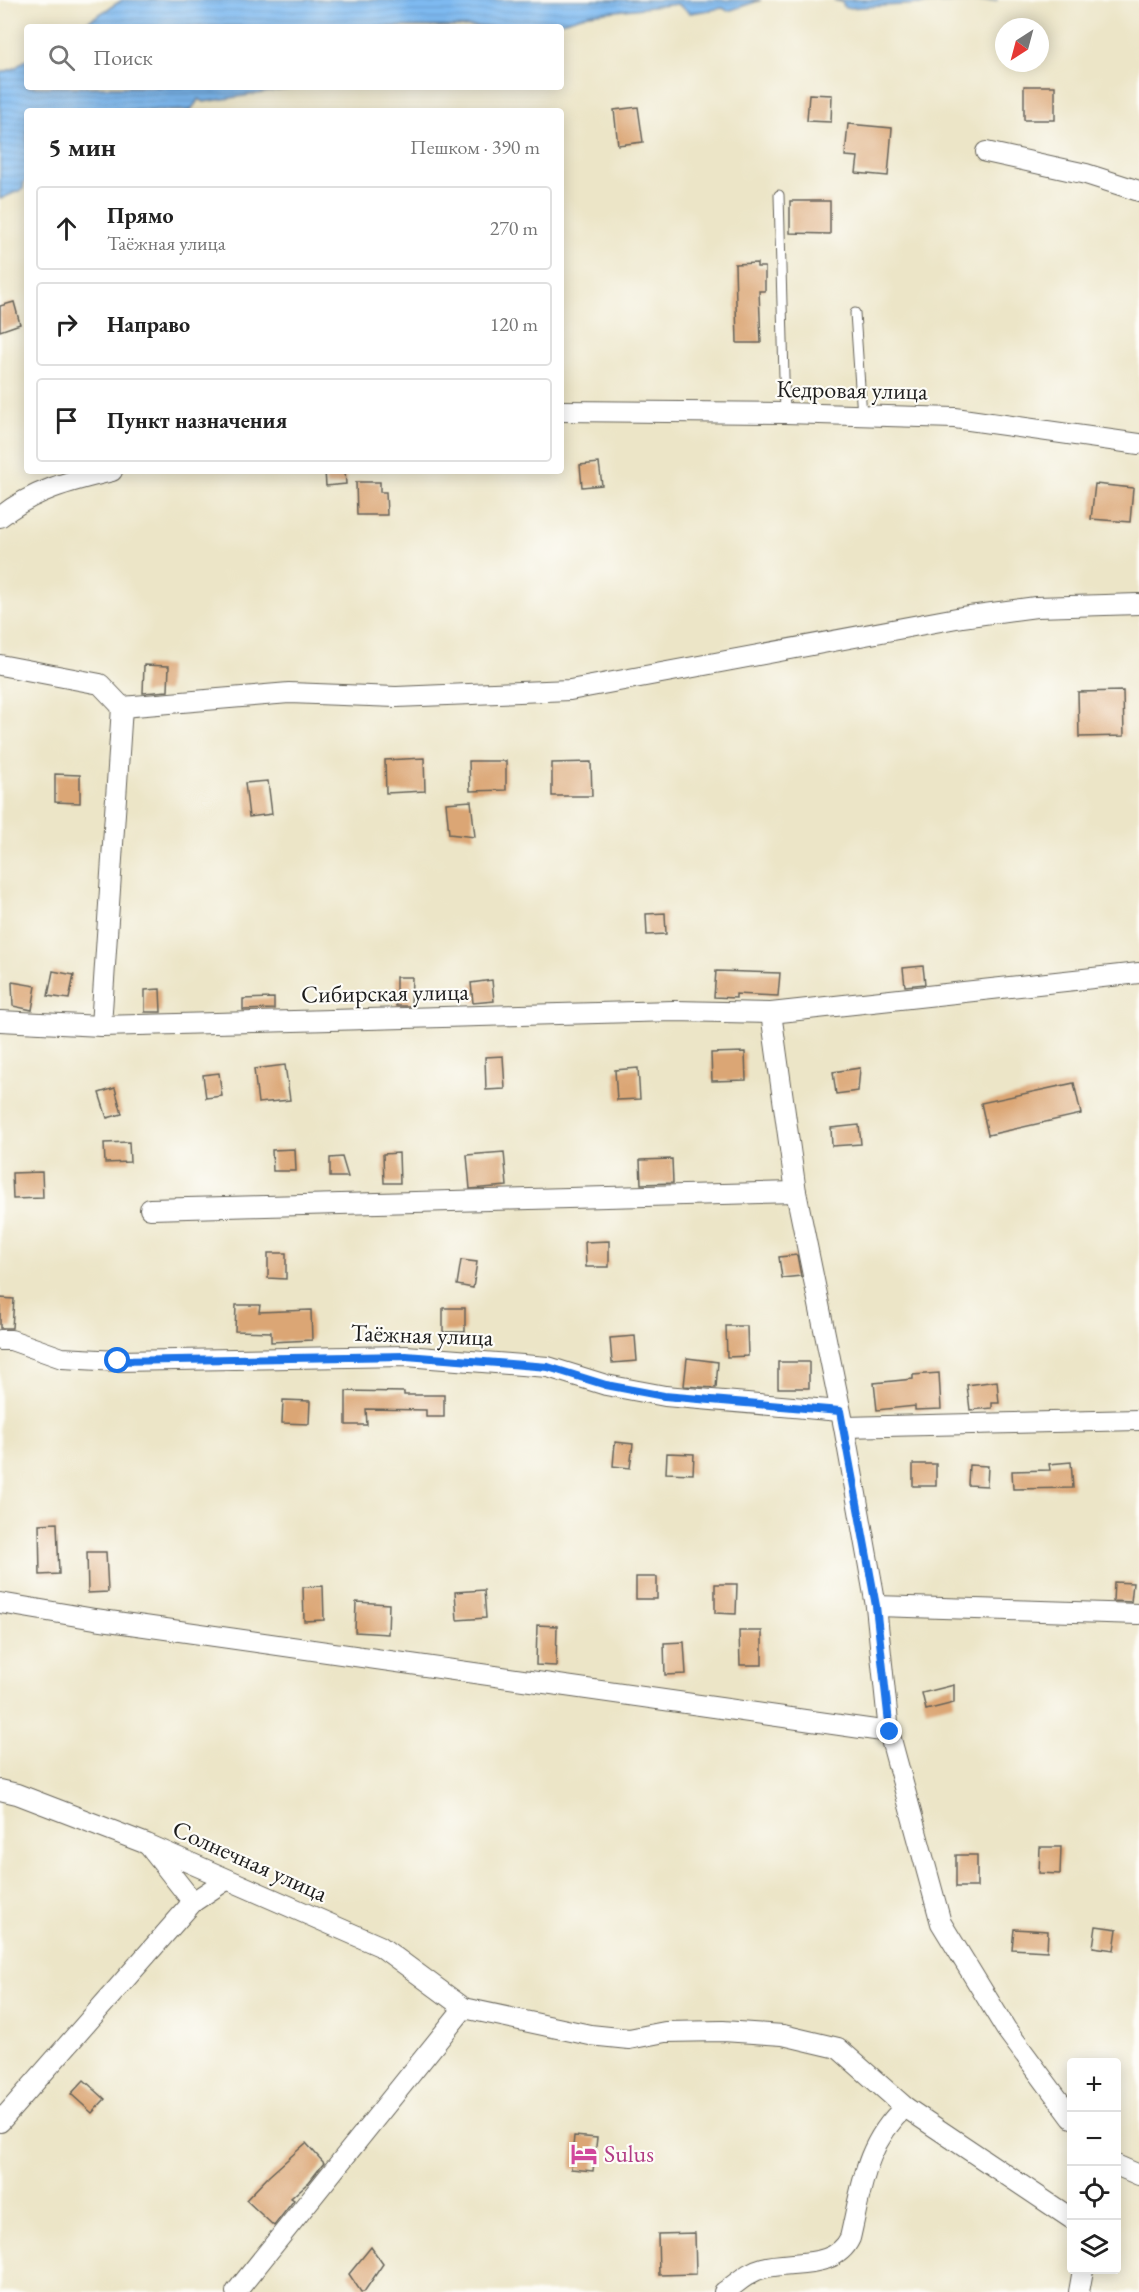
<!DOCTYPE html>
<html lang="ru">
<head>
<meta charset="utf-8">
<style>
	:root { --surface:#fff; --page:#f2f2f2; --text:#222; --muted:#767676; --line:#e0e0e0 }
	body { margin:0; font-family:"EB Garamond",serif; background:var(--page); color:var(--text) }
	.controls { position:absolute; right:18px; bottom:18px; display:grid; overflow:hidden; border-radius:6px; box-shadow:0 3px 15px #0003 }
	.controls button { width:54px; height:54px; display:grid; place-items:center; padding:0; border:0; border-bottom:2px solid var(--line); background:var(--surface); color:var(--text); font:30px sans-serif }
	.compass { position:absolute; left:995px; top:18px; width:54px; height:54px; border-radius:50%; background:var(--surface); box-shadow:0 3px 15px #0003; rotate:216deg }
	.stop { position:absolute; width:18px; height:18px; margin:-14px; border:4px solid #1a73e8; border-radius:50%; background:#fff }
	.stop.end { background:#1a73e8; border-color:#fff; box-shadow:0 2px 6px #0008 }
	.list { margin:0; padding:0; list-style:none }
	h2 { display:flex; justify-content:space-between; align-items:center; height:78px; margin:0; padding:0 24px; font-size:26px }
	h2 small { font-size:20px; font-weight:400; color:var(--muted) }
	.list li { display:grid; grid-template-columns:39px 1fr auto; gap:18px; align-items:center; box-sizing:border-box; height:84px; margin:0 12px 12px; padding:0 12px; border:2px solid var(--line); border-radius:6px }
	.list b { display:block; font-size:22px; white-space:nowrap }
	.list p { margin:0; font-size:20px; white-space:nowrap; color:var(--muted) }
	.list em { font-size:20px; font-style:normal; color:var(--muted) }
	.icon { flex:none; width:33px; height:33px; fill:none; stroke:currentColor; stroke-width:2; stroke-linecap:round; stroke-linejoin:round }
	.map { position:relative; flex:none; width:1139px; height:2292px; overflow:hidden }
	.search { position:absolute; background:var(--surface); box-shadow:0 3px 15px #0003; left:24px; top:24px; width:540px; height:66px; display:flex; align-items:center; gap:15px; box-sizing:border-box; padding:0 21px; border-radius:6px; color:var(--muted); font-size:22px }
	.panel { position:absolute; background:var(--surface); box-shadow:0 3px 15px #0003; left:24px; top:108px; width:540px; height:366px; border-radius:6px }
	.map>svg:first-child { display:block }
	.water { fill:url(#water-rules); stroke:#4d6b86; stroke-width:1.5 }
	.building { fill:#dba675 }
	.lines { fill:none; stroke-linecap:round; stroke-linejoin:round }
	.lane-casing { stroke:#656258; stroke-width:11 }
	.street-casing { stroke:#656258; stroke-width:22 }
	.lane { stroke:#fff; stroke-width:9 }
	.street { stroke:#fff; stroke-width:20 }
	.route { stroke:#1a73e8; stroke-width:8 }
	.labels { text-anchor:middle; stroke-width:4.5; stroke-linejoin:round; paint-order:stroke }
	.street-label { font-size:24px; fill:#1c1c1c; stroke:#fdfcf7 }
	.hotel-label { font-size:24px; fill:#b23c85; stroke:#fdfcf7; text-anchor:start }
</style>
</head>
<body>
<div class="map">
<svg width="1139" height="2292" viewBox="0 0 1139 2292">
	<defs>
		<pattern id="water-rules" width="6" height="5" patternUnits="userSpaceOnUse" patternTransform="scale(1.5)"><rect width="6" height="5" fill="#7ebaf1"/><path d="M0 2.5h6" fill="none" stroke="#6c9fce"/></pattern>
	</defs>
	<rect width="100%" height="100%" fill="#fdfcf7"/>
	<filter id="ink" filterUnits="userSpaceOnUse"><feTurbulence type="fractalNoise" baseFrequency=".0167" numOctaves="2"/><feDisplacementMap in="SourceGraphic" scale="12" xChannelSelector="R" yChannelSelector="G"/><feConvolveMatrix kernelMatrix="1 2 1 2 8 2 1 2 1" color-interpolation-filters="sRGB"/></filter>
	<filter id="wash" filterUnits="userSpaceOnUse"><feTurbulence type="fractalNoise" baseFrequency=".008" numOctaves="4" result="noise"/><feDisplacementMap in="SourceGraphic" scale="24" xChannelSelector="R" yChannelSelector="G"/><feGaussianBlur stdDeviation="1.35" result="paint"/><feColorMatrix in="noise" values="0 0 0 0 0 0 0 0 0 0 0 0 0 0 0 0 0 1.4 0 .05"/><feComposite in="paint" operator="in"/></filter>
	<g filter="url(#wash)">
		<rect width="100%" height="100%" fill="#ece5c7"/>
		<!-- water -->
		<g class="water">
			<path d="M122 0H761L728 11 723 8 690 13 677 4 589 14 544 27 538 24 519 27H79Z"/>
			<path d="M833 0H998L845 8 842 2Z"/>
			<path d="M27 59V87H302L204 102 199 99 190 111H27V181L24 182 23 189 0 199V73L15 68Z"/>
		</g>
		<g id="blocks">
			<!-- building -->
			<g class="building">
				<rect x="1024" y="86" width="31" height="34"/>
				<path d="M809 94 832 95 831 122 807 121Z"/>
				<path d="M638 107 643 142 618 145 614 110Z"/>
				<path d="M848 124 892 128 888 176 856 173 858 157 845 156Z"/>
				<path d="M790 201H830V234L790 233Z"/>
				<path d="M757 263V267H765V291H759L761 343H737L735 264Z"/>
				<path d="M14 302 20 324 0 331V306Z"/>
				<path d="M599 463 602 485 582 487 580 465Z"/>
				<path d="M325 471H345L346 484 326 486Z"/>
				<path d="M356 482H380V492H386L387 515H357Z"/>
				<path d="M1095 484 1133 488 1130 522 1091 519Z"/>
				<path d="M144 665 169 666 168 691 143 693Z"/>
				<path d="M1123 691 1124 736 1079 737 1078 692Z"/>
				<path d="M424 758 425 791 386 793 385 760Z"/>
				<path d="M469 761H506V790L470 791Z"/>
				<path d="M591 762 592 796H552V763Z"/>
				<path d="M55 774 80 775V803L55 802Z"/>
				<path d="M268 781 272 814 249 817 245 783Z"/>
				<path d="M471 801 475 837 449 834 446 803Z"/>
				<path d="M665 913 666 934 647 935 646 914Z"/>
				<path d="M923 966 925 984 905 986 903 968Z"/>
				<path d="M53 971 74 975 69 999 48 996Z"/>
				<path d="M716 971 780 973 778 996 736 994V998L714 997Z"/>
				<path d="M396 977H412L411 1006H396Z"/>
				<path d="M492 980 494 1001 473 1003 471 983Z"/>
				<path d="M12 982 36 986 32 1010 13 1006Z"/>
				<path d="M160 989 161 1012H145V990Z"/>
				<path d="M274 998V1009L243 1010V999Z"/>
				<path d="M745 1052 746 1080 712 1081 711 1053Z"/>
				<path d="M503 1056 505 1089 486 1090 485 1057Z"/>
				<path d="M285 1065 290 1100 258 1103 254 1069Z"/>
				<path d="M638 1068 640 1099 617 1100 615 1070Z"/>
				<path d="M860 1068 858 1091 836 1094 833 1072Z"/>
				<path d="M219 1073 222 1096 206 1098 203 1075Z"/>
				<path d="M1074 1083 1081 1114 988 1135 981 1103Z"/>
				<path d="M115 1088 122 1114 107 1118 99 1093Z"/>
				<path d="M859 1125 861 1144 832 1146 831 1128Z"/>
				<path d="M129 1142 130 1162 105 1163 104 1143Z"/>
				<path d="M295 1149 296 1171H273L272 1150Z"/>
				<path d="M504 1152 507 1186 470 1189 467 1155Z"/>
				<path d="M399 1153 400 1183H384L383 1154Z"/>
				<path d="M342 1157 348 1177H330V1158Z"/>
				<path d="M672 1159 673 1183 641 1184 640 1160Z"/>
				<path d="M42 1172 43 1198 13 1199 12 1173Z"/>
				<path d="M609 1241V1267H586L585 1242Z"/>
				<path d="M268 1253H286V1279L268 1278Z"/>
				<path d="M797 1255 801 1276 782 1278 779 1257Z"/>
				<path d="M461 1260 477 1262 473 1288 457 1285Z"/>
				<path d="M0 1298 14 1299 12 1328H0Z"/>
				<path d="M236 1305H260L259 1312 311 1310 312 1340 271 1342V1332L235 1331Z"/>
				<rect x="443" y="1308" width="22" height="24"/>
				<path d="M726 1326H747L748 1356 727 1357Z"/>
				<path d="M635 1336 637 1361 612 1363 610 1338Z"/>
				<path d="M687 1358 718 1362 716 1388 684 1386Z"/>
				<rect x="778" y="1362" width="31" height="26"/>
				<path d="M939 1373 941 1409 915 1410V1406L877 1410 874 1383 913 1379V1375Z"/>
				<path d="M997 1381 999 1403H992V1408L970 1410 967 1385Z"/>
				<path d="M346 1391 404 1392V1395H444V1417H426V1410L366 1409 367 1425H346Z"/>
				<path d="M283 1400 310 1401 309 1424 282 1423Z"/>
				<path d="M615 1442 633 1444 630 1468 613 1466Z"/>
				<path d="M667 1453 694 1454 693 1474 666 1473Z"/>
				<path d="M1071 1462 1073 1488 1013 1489 1012 1471 1050 1470 1049 1464Z"/>
				<rect x="913" y="1464" width="23" height="22"/>
				<path d="M969 1465 988 1466 987 1486 968 1485Z"/>
				<path d="M57 1523 59 1574 40 1575 39 1524Z"/>
				<path d="M87 1552H106L108 1592 88 1593Z"/>
				<rect x="636" y="1577" width="21" height="22"/>
				<path d="M1114 1582 1133 1583 1131 1602 1113 1601Z"/>
				<path d="M715 1584H737L736 1614 715 1613Z"/>
				<path d="M323 1586 324 1620 304 1621 303 1587Z"/>
				<path d="M484 1590 486 1618 457 1620 455 1592Z"/>
				<path d="M356 1602 389 1604 388 1634 355 1632Z"/>
				<path d="M537 1625 557 1626 556 1666 536 1665Z"/>
				<path d="M739 1631H762V1665H740Z"/>
				<path d="M684 1642 686 1674 665 1675 664 1643Z"/>
				<path d="M954 1685V1703L926 1710 922 1693Z"/>
				<path d="M1040 1847H1061L1060 1874 1039 1873Z"/>
				<rect x="956" y="1855" width="21" height="32"/>
				<path d="M1096 1926 1117 1929 1114 1950 1093 1947Z"/>
				<path d="M1014 1929 1048 1931 1047 1951 1012 1949Z"/>
				<path d="M84 2080 105 2099 92 2113 71 2094Z"/>
				<path d="M574 2136 597 2138 593 2171 571 2169Z"/>
				<path d="M306 2143 324 2163 309 2182 291 2198 294 2200 274 2226 246 2200 269 2176Z"/>
				<path d="M695 2233 696 2274 659 2275 658 2234Z"/>
				<path d="M371 2247 383 2264 364 2292H361L349 2274Z"/>
			</g>
		</g>
	</g>
	<g filter="url(#ink)">
		<use href="#blocks" fill-opacity="0" stroke="#656258" stroke-width="1.5"/>
		<g class="lines">
			<!-- lane casing -->
			<g class="lane-casing">
				<g id="lane">
					<path d="M779 195 785 413"/>
					<path d="M855 313 862 416"/>
				</g>
			</g>
			<!-- street casing -->
			<g class="street-casing">
				<g id="street">
					<path d="M986 152 1086 174 1139 191"/>
					<path d="M561 411 785 413 955 418 1139 444"/>
					<path d="M0 517C34 490 70 481 112 471"/>
					<path d="M0 665 100 684 122 707 289 693 396 697 570 690 962 617 1036 607 1139 604"/>
					<path d="M771 1013 796 1192 844 1427 876 1606 889 1732 941 1923 1006 2029 1072 2118"/>
					<path d="M0 1021 101 1026 674 1011 771 1013 1139 973"/>
					<path d="M101 1026 122 707"/>
					<path d="M150 1209 796 1192"/>
					<path d="M0 1340H11L62 1358 118 1361 406 1356 548 1367 606 1385 665 1396 840 1411"/>
					<path d="M844 1427 1139 1420"/>
					<path d="M0 1603 95 1619 889 1732"/>
					<path d="M876 1606 1139 1614"/>
					<path d="M0 1790 17 1794 147 1844 380 1946 464 2008 590 2035 629 2039 665 2032 723 2031 783 2035 838 2048 905 2107 1072 2219"/>
					<path d="M149 1846 193 1902"/>
					<path d="M0 2122 193 1902 226 1880"/>
					<path d="M1116 2165 1139 2175"/>
					<path d="M236 2292 464 2008"/>
					<path d="M724 2292C738 2283 747 2272 763 2268 793 2260 835 2270 850 2238 862 2187 865 2144 905 2107"/>
					<path d="M1079 2292 1083 2270"/>
				</g>
			</g>
			<!-- lane -->
			<use href="#lane" class="lane"/>
			<!-- street -->
			<use href="#street" class="street"/>
		</g>
	</g>
	<g class="lines" filter="url(#ink)">
		<!-- route -->
		<path class="route" d="M118 1361 406 1356 548 1367 606 1385 664 1396 840 1411 876 1606 890 1732"/>
	</g>
	<!-- icons -->
	<defs>
		<g id="hotel-bare" transform="scale(2.07)"><path d="M-6-4.5h1.5V1H6V5H4.5V3h-9V5H-6ZM-4 0a1.8 1.8 0 1 1 3.6 0ZM.5 0V-2.5h3Q6-2.5 6 0Z" fill="#d1479c" stroke="#fdfcf7" stroke-width="2.5" paint-order="stroke"/></g>
	</defs>
	<g fill-rule="evenodd">
		<use href="#hotel-bare" x="584" y="2154"/>
	</g>
	<g class="labels">
		<!-- street labels -->
		<g class="street-label">
			<text transform="translate(852 390) rotate(1)" y="8">Кедровая улица</text>
			<text transform="translate(385 993) rotate(-1)" y="8">Сибирская улица</text>
			<text transform="translate(422 1335) rotate(2)" y="8">Таёжная улица</text>
			<text transform="translate(250 1861) rotate(24)" y="8">Солнечная улица</text>
		</g>
		<!-- hotel labels -->
		<g class="hotel-label">
			<text x="604" y="2162">Sulus</text>
		</g>
	</g>
</svg>
<div class="controls">
<button>+</button>
<button>−</button>
<button><svg class="icon" aria-label="locate" viewBox="0 0 24 24"><circle cx="12" cy="12" r="6"/><path d="M12 2v4M12 18v4M2 12h4M18 12h4"/></svg></button>
<button><svg class="icon" aria-label="layers" viewBox="0 0 24 24"><path d="M12 4l9 5-9 5-9-5zM3 14l9 5 9-5"/></svg></button>
</div>
<svg class="compass" viewBox="-18 -18 36 36"><path d="M0-13l5 13h-10z" fill="#e53935"/><path d="M0 13l5-13h-10z" fill="#767676"/></svg>
<div class="stop" style="left:118px;top:1361px"></div>
<div class="stop end" style="left:890px;top:1732px"></div>
<div class="search"><svg class="icon" aria-label="search" viewBox="0 0 24 24"><circle cx="10" cy="10" r="6"/><path d="M15 15l6 6"/></svg>Поиск</div>
<section class="panel">
<h2>5 мин<small>Пешком · 390 m</small></h2>
<ul class="list">
<li><svg class="icon" aria-label="ahead" viewBox="0 0 24 24"><path d="M12 20V5M6 11l6-6 6 6"/></svg><div><b>Прямо</b><p>Таёжная улица</p></div><em>270 m</em></li>
<li><svg class="icon" aria-label="right" viewBox="0 0 24 24"><path d="M7 20v-9h11M14 6l5 5-5 5"/></svg><div><b>Направо</b></div><em>120 m</em></li>
<li><svg class="icon" aria-label="arrive" viewBox="0 0 24 24"><path d="M6 21V4h12l-3 4 3 4H6"/></svg><div><b>Пункт назначения</b></div></li>
</ul>
</section>
</div>
</body>
</html>
